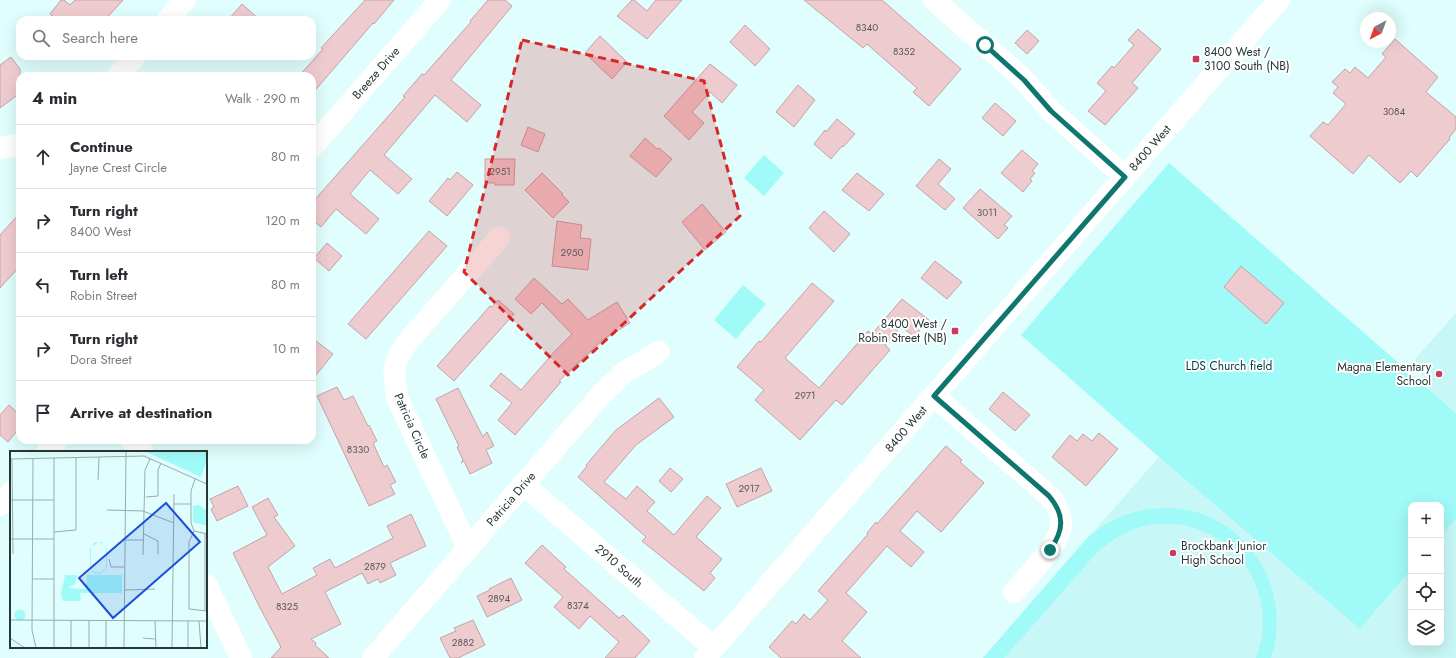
<!DOCTYPE html>
<html lang="en">
<head>
<meta charset="utf-8">
<style>
	:root { --surface:#fff; --page:#f7f7f7; --text:#2b2b33; --muted:#7c7c81; --line:#e1e1e2 }
	body { margin:0; font-family:Jost,sans-serif; background:var(--page); color:var(--text) }
	.controls { position:absolute; right:12px; bottom:12px; display:grid; overflow:hidden; border-radius:8px; box-shadow:0 4px 16px #0002 }
	.controls button { width:36px; height:36px; display:grid; place-items:center; padding:0; border:0; border-bottom:1px solid var(--line); background:var(--surface); color:var(--text); font:20px sans-serif }
	.compass { position:absolute; left:1360px; top:12px; width:36px; height:36px; border-radius:50%; background:var(--surface); box-shadow:0 4px 16px #0002; rotate:221deg }
	.stop { position:absolute; width:12px; height:12px; margin:-9px; border:3px solid #0f766e; border-radius:50%; background:#fff }
	.stop.end { background:#0f766e; border-color:#fff; box-shadow:0 1px 4px #0008 }
	.list { margin:0; padding:0; list-style:none }
	h2 { display:flex; justify-content:space-between; align-items:center; height:52px; margin:0; padding:0 16px; font-size:17px }
	h2 small { font-size:13px; font-weight:400; color:var(--muted) }
	.list li { display:grid; grid-template-columns:26px 1fr auto; gap:12px; align-items:center; box-sizing:border-box; height:64px; padding:0 16px; border-top:1px solid var(--line) }
	.list b { display:block; font-size:15px; white-space:nowrap }
	.list p { margin:0; font-size:13px; white-space:nowrap; color:var(--muted) }
	.list em { font-size:13px; font-style:normal; color:var(--muted) }
	.icon { flex:none; width:22px; height:22px; fill:none; stroke:currentColor; stroke-width:2; stroke-linecap:round; stroke-linejoin:round }
	.map { position:relative; flex:none; width:1456px; height:658px; overflow:hidden }
	.search { position:absolute; background:var(--surface); box-shadow:0 4px 16px #0002; left:16px; top:16px; width:300px; height:44px; display:flex; align-items:center; gap:10px; box-sizing:border-box; padding:0 14px; border-radius:12px; color:var(--muted); font-size:15px }
	.panel { position:absolute; background:var(--surface); box-shadow:0 4px 16px #0002; left:16px; top:72px; width:300px; height:372px; border-radius:12px }
	.map>svg:first-child { display:block }
	.built { fill:#c7f7f6 }
	.green { fill:#a0faf8 }
	.building { fill:#eecbcf; stroke:#c4a3a6 }
	.lines { fill:none; stroke-linecap:round; stroke-linejoin:round }
	.minor { stroke:#fff; stroke-width:22 }
	.major { stroke:#fff; stroke-width:22 }
	.route { stroke:#0f766e; stroke-width:5 }
	.marked { fill:#d62828; fill-opacity:0.2; stroke:#d62828; stroke-width:3; stroke-dasharray:8 5; stroke-linejoin:round }
	.poi-dot { fill:#c93a5c; stroke:#fff; stroke-width:1.5 }
	.labels { text-anchor:middle; stroke-width:4; stroke-linejoin:round; paint-order:stroke }
	.number-label { font-size:10px; fill:#595b5c }
	.poi-label { font-size:12px; fill:#273636; stroke:#fff; text-anchor:start }
	.street-label { font-size:12px; fill:#273636; stroke:#fff }
	.park-label { font-size:12px; fill:#023c3c; stroke:#fff }
	.inset-road { fill:none; stroke:#96aead; stroke-width:1 }
	.view { fill:#1d4ed8; fill-opacity:0.15; stroke:#1d4ed8; stroke-width:2 }
	.inset-edge { fill:none; stroke:#273636; stroke-width:2 }
</style>
</head>
<body>
<div class="map">
<svg width="1456" height="658" viewBox="0 0 1456 658">
	<rect width="100%" height="100%" fill="#e0fefd"/>
	<!-- built -->
	<g class="built">
		<path d="M1456 313V413L1429 389 1415 359Z"/>
		<path d="M1159 457 1360 629 1411 570V643H1441V536L1456 519V658H983Z"/>
	</g>
	<!-- green -->
	<g class="green">
		<path d="M764 155 784 173 764 196 744 178Z"/>
		<path d="M1169 163 1456 413V519L1441 536V505H1411V570L1360 629 1159 457 1021 335Z"/>
		<path d="M743 285 766 304 736 339 714 320Z"/>
		<path d="M1163 508C1174 508 1185 509 1196 512 1258 531 1291 597 1271 658H1256C1285 585 1221 509 1144 526 1124 531 1107 543 1093 557L1004 658H983L1087 538C1111 518 1131 510 1163 508Z"/>
	</g>
	<!-- building -->
	<g class="building">
		<path d="M61 0H64L70 5 75 0H123L105 20H57L50 14Z"/>
		<path d="M365 0H394L374 24 373 23 312 94V76H299L323 49 321 48Z"/>
		<path d="M488 0H505L512 6 451 80 481 105 467 122 435 95 384 155 412 179 398 194 370 170 350 194 379 219 366 234 336 209 321 227 312 220V203L405 97 403 96 422 74 424 75 471 22 470 21Z"/>
		<path d="M632 0H634L647 11 656 0H682L647 39 617 16Z"/>
		<path d="M804 0H882L961 69 929 106 913 92 917 88 867 44 863 48Z"/>
		<path d="M242 4 260 20H228Z"/>
		<path d="M745 25 770 49 755 66 730 42Z"/>
		<path d="M1138 29 1161 49 1132 83 1138 88 1105 125 1088 111 1106 91 1097 83 1112 66 1114 68 1134 45 1128 40Z"/>
		<path d="M1027 30 1039 41 1027 54 1015 43Z"/>
		<path d="M600 36 627 62 612 79 585 53Z"/>
		<path d="M1395 39 1438 77 1426 92 1456 117V129L1449 138 1450 139 1417 177 1411 171 1400 183 1369 155 1353 174 1310 136 1323 122 1328 125 1346 104 1333 93 1338 87 1332 82 1345 69 1350 73 1355 67 1368 78 1386 57 1382 54Z"/>
		<path d="M11 57 20 69V93L0 108V65Z"/>
		<path d="M710 64 737 85 722 103 710 92 692 112 704 123 689 140 664 116Z"/>
		<path d="M798 85 815 100 794 127 776 112Z"/>
		<path d="M995 103 1016 121 1003 136 982 118Z"/>
		<path d="M837 119 855 134 843 147 842 146 831 159 814 144 825 130 826 132Z"/>
		<path d="M528 127 545 134 538 152 521 145Z"/>
		<path d="M645 138 657 149 659 148 672 159 656 177 630 156Z"/>
		<path d="M1022 150 1038 164 1032 171 1035 173 1030 179 1032 181 1023 192 1001 173Z"/>
		<path d="M485 159H515L514 185H495V183H485Z"/>
		<path d="M939 159 951 169 938 184 955 199 945 210 916 186Z"/>
		<path d="M457 172 473 185 447 216 429 201 448 178 450 180Z"/>
		<path d="M542 173 563 194 562 195 569 202 553 218 525 190Z"/>
		<path d="M857 173 884 194 869 211 842 190Z"/>
		<path d="M980 189 1012 216 1004 225 1008 228 998 239 963 208Z"/>
		<path d="M702 204 726 232 705 250 682 222Z"/>
		<path d="M824 211 850 234 834 252 809 228Z"/>
		<path d="M20 213V266L0 288V235Z"/>
		<path d="M557 221 582 225 580 238 591 239 588 270 552 266Z"/>
		<path d="M429 231 447 246 366 339 348 324Z"/>
		<path d="M327 243 342 256 329 271 314 258Z"/>
		<path d="M935 261 962 282 947 299 921 278Z"/>
		<path d="M1241 266 1284 303 1266 324 1224 287Z"/>
		<path d="M534 278 562 304 568 299 588 320 617 302 630 323 602 340 559 381 561 382 515 435 498 420 512 403 490 386 501 373 521 390 555 351 572 334 542 303 531 314 515 299Z"/>
		<path d="M812 283 834 301 785 358 819 388 868 331 872 334 902 299 929 320 914 337 901 326 885 345 890 350 842 405 836 400 800 440 755 400 764 390 737 367 759 341 761 342Z"/>
		<path d="M498 300 514 314 454 381 437 366 490 306 492 307Z"/>
		<path d="M312 338 333 354 312 380Z"/>
		<path d="M337 387 344 400 353 396 368 426 369 425 377 441 373 443 384 467 387 465 396 482 390 485 395 494 369 506 317 396Z"/>
		<path d="M458 388 483 437 487 432 494 446 486 450 492 463 470 474 464 461 461 463 463 460 457 447 459 446 436 399Z"/>
		<path d="M1003 392 1030 415 1015 431 989 409Z"/>
		<path d="M659 398 674 417 636 445 604 482 626 499 637 486 655 502 647 511 674 535 707 496 721 508 696 537 722 559 710 573 715 578 704 591 642 541 646 537 578 477 587 466 586 465 616 430Z"/>
		<path d="M9 405 20 415V427L8 442 0 435V415Z"/>
		<path d="M1099 433 1118 449 1086 486 1052 457 1070 435 1077 441 1083 434 1092 441Z"/>
		<path d="M946 446 962 460 960 462 984 483 941 532 917 511 900 531 924 552 911 567 887 546 846 593 867 612 842 641 861 658H781L769 647 792 621 796 624 804 614 810 620 828 600 818 591 868 534 867 533 876 522 877 524Z"/>
		<path d="M670 468 683 479 671 492 659 481Z"/>
		<path d="M761 468 772 491 737 507 726 484Z"/>
		<path d="M238 486 248 506 217 521 211 509 214 507 210 499Z"/>
		<path d="M268 498 278 515 274 517 295 546 268 567 282 594 317 575 313 568 330 559 335 568 393 538 387 526 411 514 426 546 390 563 396 575 380 583 378 579 368 584 362 573 325 592 341 624 311 639 316 643 315 645 329 658H271L281 647 259 606 233 553 267 535 252 507Z"/>
		<path d="M542 545 566 567 564 569 619 618 623 615 650 641 635 658H605L619 642 590 616 579 629 554 607 563 597 525 563Z"/>
		<path d="M511 578 522 600 487 617 477 596 490 590 489 589Z"/>
		<path d="M473 620 485 645 458 658H450L440 638 456 631 454 628Z"/>
	</g>
	<g class="lines">
		<!-- minor -->
		<g class="minor">
			<path d="M934 0 1011 68 1024 80 1051 111 1125 177"/>
			<path d="M167 20 185 0"/>
			<path d="M118 76 135 56"/>
			<path d="M312 147 440 0"/>
			<path d="M0 148 20 144"/>
			<path d="M934 396 1049 496C1071 522 1060 539 1041 561 1032 572 1023 582 1014 592"/>
			<path d="M132 440 142 452"/>
			<path d="M47 452 57 440"/>
			<path d="M523 484 714 648"/>
			<path d="M0 505 11 493"/>
			<path d="M468 548 398 400C392 373 392 362 409 340L499 238"/>
			<path d="M206 584 241 658"/>
			<path d="M373 658 600 396 625 372 659 352"/>
		</g>
		<!-- major -->
		<path class="major" d="M705 658 1279 0"/>
	</g>
	<g class="lines">
		<!-- route -->
		<path class="route" d="M985 45 1024 80 1051 111 1125 177 934 396 1049 496C1065 515 1064 530 1050 550"/>
	</g>
	<!-- marked area -->
	<path class="marked" d="M522 40 704 81 740 216 568 375 464 272Z"/>
	<!-- markers -->
	<g class="poi-dot">
		<rect x="1192" y="55" width="8" height="8" rx="2"/>
		<rect x="951" y="327" width="8" height="8" rx="2"/>
		<circle cx="1439" cy="374" r="4"/>
		<circle cx="1173" cy="553" r="4"/>
	</g>
	<g class="labels">
		<!-- number labels -->
		<g class="number-label">
			<text x="867" y="31">8340</text>
			<text x="904" y="55">8352</text>
			<text x="1394" y="115">3084</text>
			<text x="500" y="175">2951</text>
			<text x="987" y="216">3011</text>
			<text x="572" y="256">2950</text>
			<text x="805" y="399">2971</text>
			<text x="358" y="453">8330</text>
			<text x="749" y="492">2917</text>
			<text x="375" y="570">2879</text>
			<text x="499" y="602">2894</text>
			<text x="578" y="609">8374</text>
			<text x="287" y="610">8325</text>
			<text x="463" y="646">2882</text>
		</g>
		<!-- poi labels -->
		<g class="poi-label">
			<text x="1204" y="56">8400 West /<tspan x="1204" dy="14">3100 South (NB)</tspan></text>
			<text x="947" y="328" text-anchor="end">8400 West /<tspan x="947" dy="14">Robin Street (NB)</tspan></text>
			<text x="1431" y="371" text-anchor="end">Magna Elementary<tspan x="1431" dy="14">School</tspan></text>
			<text x="1181" y="550">Brockbank Junior<tspan x="1181" dy="14">High School</tspan></text>
		</g>
		<!-- street labels -->
		<g class="street-label">
			<text transform="translate(376 73) rotate(-49)" y="4">Breeze Drive</text>
			<text transform="translate(1150 148) rotate(-49)" y="4">8400 West</text>
			<text transform="translate(412 426) rotate(66)" y="4">Patricia Circle</text>
			<text transform="translate(906 429) rotate(-49)" y="4">8400 West</text>
			<text transform="translate(511 499) rotate(-49)" y="4">Patricia Drive</text>
			<text transform="translate(619 566) rotate(41)" y="4">2910 South</text>
		</g>
		<!-- park labels -->
		<g class="park-label">
			<text x="1229" y="370">LDS Church field</text>
		</g>
	</g>
	<!-- overview -->
	<g transform="translate(10 451)">
		<rect width="197" height="197" fill="#e0fefd"/>
		<path d="M134 0H197V9L191 26ZM189 54 197 60V75L183 71V55ZM85 91H92L97 98V117L90 123 84 122 80 116V97ZM89 91 94 94 96 99V117L89 122 83 120 81 115V96ZM55 124H67L65 133 58 137 76 138 77 124H112V142H70L71 150H53L51 144ZM4.5 164a5.5 5.5 0 1 1 11 0a5.5 5.5 0 1 1-11 0Z" fill="#a0faf8" fill-rule="evenodd"/>
		<path class="inset-road" d="M23 7 22 179 26 197M0 8 134 5 197 33M2 8 3 103M88 29 89 6M136 46 148 45V19L151 12M0 49H44M164 53H181M97 59 133 60 164 72M184 80 179 91V158L197 160M184 80 181 72V40L185 28M184 80 197 83M44 81 66 79V7M134 83 148 90V103M195 83V160M0 88H44M115 89H134M133 104 135 19 140 8M99 108 101 116H114M22 128H44M115 139 145 138M0 169 197 170M96 170V197M145 170 146 197M189 170 191 197M0 187 15 197M133 187 145 188M44 197V7M61 197V169M79 197V169M114 197 116 0M162 197 164 43M178 197V170"/>
		<path class="view" d="M156 52 190 91 103 167 69 127Z"/>
		<rect width="197" height="197" class="inset-edge"/>
	</g>
</svg>
<div class="controls">
<button>+</button>
<button>−</button>
<button><svg class="icon" aria-label="locate" viewBox="0 0 24 24"><circle cx="12" cy="12" r="6"/><path d="M12 2v4M12 18v4M2 12h4M18 12h4"/></svg></button>
<button><svg class="icon" aria-label="layers" viewBox="0 0 24 24"><path d="M12 4l9 5-9 5-9-5zM3 14l9 5 9-5"/></svg></button>
</div>
<svg class="compass" viewBox="-18 -18 36 36"><path d="M0-13l5 13h-10z" fill="#e53935"/><path d="M0 13l5-13h-10z" fill="#7c7c81"/></svg>
<div class="stop" style="left:985px;top:45px"></div>
<div class="stop end" style="left:1050px;top:550px"></div>
<div class="search"><svg class="icon" aria-label="search" viewBox="0 0 24 24"><circle cx="10" cy="10" r="6"/><path d="M15 15l6 6"/></svg>Search here</div>
<section class="panel">
<h2>4 min<small>Walk · 290 m</small></h2>
<ul class="list">
<li><svg class="icon" aria-label="ahead" viewBox="0 0 24 24"><path d="M12 20V5M6 11l6-6 6 6"/></svg><div><b>Continue</b><p>Jayne Crest Circle</p></div><em>80 m</em></li>
<li><svg class="icon" aria-label="right" viewBox="0 0 24 24"><path d="M7 20v-9h11M14 6l5 5-5 5"/></svg><div><b>Turn right</b><p>8400 West</p></div><em>120 m</em></li>
<li><svg class="icon" aria-label="left" viewBox="0 0 24 24"><path d="M17 20v-9H6M10 6l-5 5 5 5"/></svg><div><b>Turn left</b><p>Robin Street</p></div><em>80 m</em></li>
<li><svg class="icon" aria-label="right" viewBox="0 0 24 24"><path d="M7 20v-9h11M14 6l5 5-5 5"/></svg><div><b>Turn right</b><p>Dora Street</p></div><em>10 m</em></li>
<li><svg class="icon" aria-label="arrive" viewBox="0 0 24 24"><path d="M6 21V4h12l-3 4 3 4H6"/></svg><div><b>Arrive at destination</b></div></li>
</ul>
</section>
</div>
</body>
</html>
